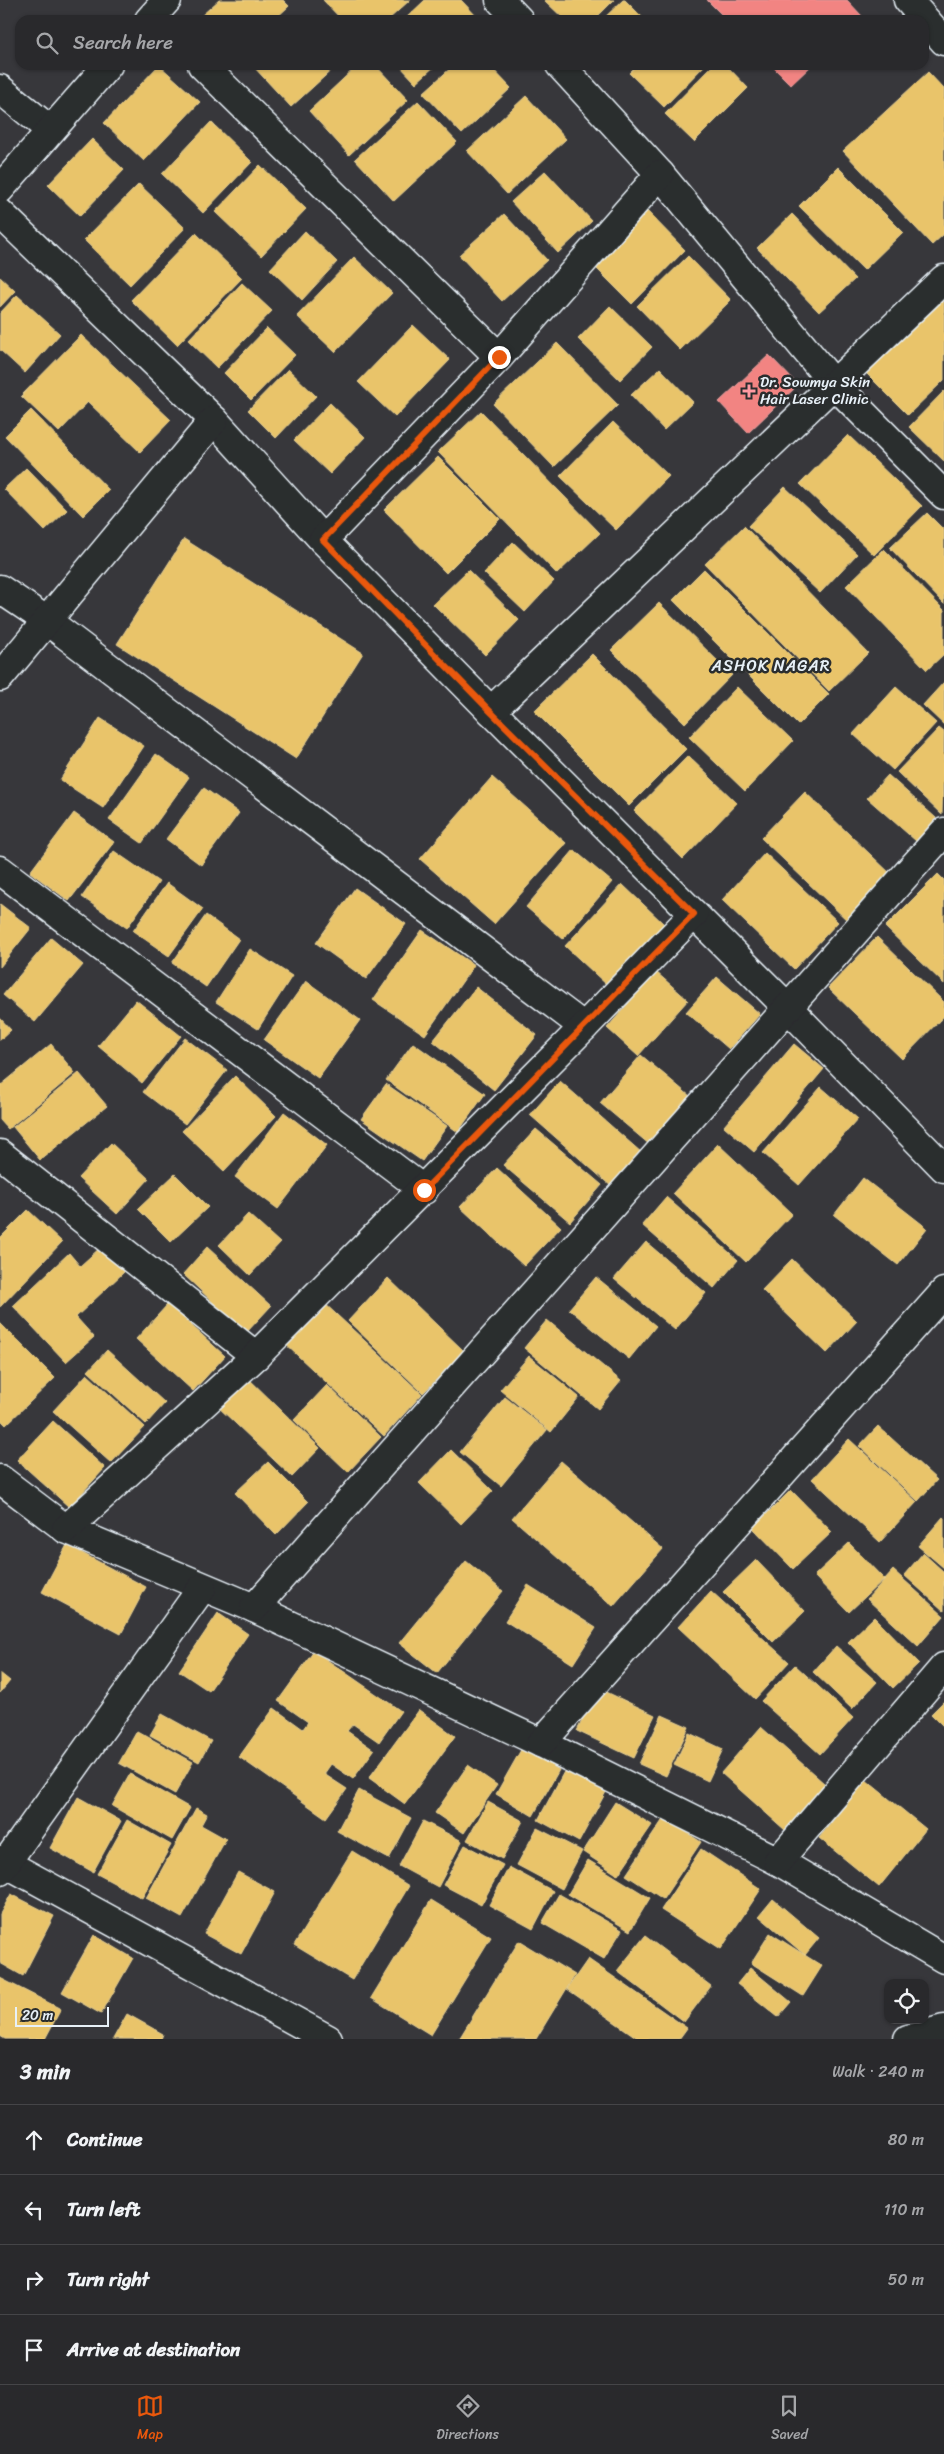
<!DOCTYPE html>
<html lang="en">
<head>
<meta charset="utf-8">
<style>
	:root { --surface:#29292c; --page:#353538; --text:#f1f3f6; --muted:#a5a6a9; --line:#454548; --accent:#ea580c }
	body { margin:0; font-family:Sriracha,sans-serif; background:var(--page); color:var(--text) }
	.controls { position:absolute; right:15px; bottom:15px; display:grid; overflow:hidden; border-radius:10px; box-shadow:0 1px 4px #0004 }
	.controls button { width:45px; height:45px; display:grid; place-items:center; padding:0; border:0; border-bottom:1px solid var(--line); background:var(--surface); color:var(--text); font:25px sans-serif }
	.scale { position:absolute; left:15px; bottom:12px; width:94px; box-sizing:border-box; padding-left:5px; border:2px solid #e8f1f8; border-top:0; font-size:14px; line-height:18px; white-space:nowrap; color:#e8f1f8; -webkit-text-stroke:4px #2a2d2e; paint-order:stroke }
	.stop { position:absolute; width:15px; height:15px; margin:-11px; border:4px solid #ea580c; border-radius:50%; background:#fff }
	.stop.end { background:#ea580c; border-color:#fff; box-shadow:0 1px 5px #0008 }
	.list { margin:0; padding:0; list-style:none }
	h2 { display:flex; justify-content:space-between; align-items:center; height:65px; margin:0; padding:0 20px; font-size:21px }
	h2 small { font-size:16px; font-weight:400; color:var(--muted) }
	.list li { display:grid; grid-template-columns:32px 1fr auto; gap:15px; align-items:center; box-sizing:border-box; height:70px; padding:0 20px; border-top:1px solid var(--line) }
	.list b { display:block; font-size:19px; white-space:nowrap }
	.list em { font-size:16px; font-style:normal; color:var(--muted) }
	.icon { flex:none; width:28px; height:28px; fill:none; stroke:currentColor; stroke-width:2; stroke-linecap:round; stroke-linejoin:round }
	.map { position:relative; flex:none; width:944px; height:2039px; overflow:hidden }
	.search { position:absolute; background:var(--surface); box-shadow:0 1px 4px #0004; left:15px; right:15px; top:15px; height:55px; display:flex; align-items:center; gap:12px; box-sizing:border-box; padding:0 18px; border-radius:15px; color:var(--muted); font-size:19px }
	.sheet { height:345px; background:var(--surface) }
	nav { display:flex; justify-content:space-around; align-items:center; box-sizing:border-box; height:70px; border-top:1px solid var(--line); background:var(--surface); font-size:14px; color:var(--muted) }
	nav a { display:grid; justify-items:center; gap:2px }
	nav .on { color:var(--accent) }
	.map>svg:first-child { display:block }
	.homes { fill:#e9c46a; stroke:#e9d295 }
	.health { fill:#f28482; stroke:#efa5a5 }
	.lines { fill:none; stroke-linecap:round; stroke-linejoin:round }
	.minor-casing { stroke:#e8f1f8; stroke-width:31 }
	.major-casing { stroke:#e8f1f8; stroke-width:31 }
	.minor { stroke:#2a2d2e; stroke-width:28 }
	.major { stroke:#2a2d2e; stroke-width:28 }
	.route { stroke:#ea580c; stroke-width:6 }
	.poi-dot { fill:#ff9aa2; stroke:#2a2d2e; stroke-width:2 }
	.labels { text-anchor:middle; stroke-width:5; stroke-linejoin:round; paint-order:stroke }
	.poi-label { font-size:15px; fill:#e8f1f8; stroke:#2a2d2e; text-anchor:start }
	.neighbourhood-label { font-size:16px; letter-spacing:1px; fill:#e8f1f8; stroke:#2a2d2e }
</style>
</head>
<body>
<div class="map">
<svg width="944" height="2039" viewBox="0 0 944 2039">
	<rect width="100%" height="100%" fill="#37373b"/>
	<filter id="ink" filterUnits="userSpaceOnUse"><feTurbulence type="fractalNoise" baseFrequency=".02" numOctaves="2"/><feDisplacementMap in="SourceGraphic" scale="10" xChannelSelector="R" yChannelSelector="G"/><feConvolveMatrix kernelMatrix="1 2 1 2 8 2 1 2 1" color-interpolation-filters="sRGB"/></filter>
	<g filter="url(#ink)">
		<!-- homes -->
		<g class="homes">
			<path d="M219 0H283L289 6 274 20H205L201 16Z"/>
			<path d="M323 0H410L388 20H342Z"/>
			<path d="M425 0H461L480 20H404Z"/>
			<path d="M544 0H614L594 20H565Z"/>
			<path d="M623 0H625L645 20H602Z"/>
			<path d="M159 65 200 102 144 161 104 123Z"/>
			<path d="M252 65H335L336 66 291 107Z"/>
			<path d="M358 65H375L408 100 349 155 309 111Z"/>
			<path d="M399 65H436L416 83Z"/>
			<path d="M454 65H489L511 88 462 134 423 93Z"/>
			<path d="M637 65H705L664 107 629 73Z"/>
			<path d="M713 65H726L748 88 694 142 665 114Z"/>
			<path d="M928 72 944 89V234L932 245 843 151Z"/>
			<path d="M526 96 566 139 507 194 467 151Z"/>
			<path d="M418 101 457 142 394 201 355 159Z"/>
			<path d="M211 122 252 162 203 213 162 174Z"/>
			<path d="M92 139 124 170 80 216 48 185Z"/>
			<path d="M260 165 306 209 261 256 215 212Z"/>
			<path d="M838 167 903 232 864 270 799 206Z"/>
			<path d="M545 171 592 221 558 253 511 202Z"/>
			<path d="M139 184 185 228 130 285 84 240Z"/>
			<path d="M644 208 685 250 632 304 590 262Z"/>
			<path d="M504 214 547 260 502 301 459 255Z"/>
			<path d="M792 214 855 279 819 312 757 248Z"/>
			<path d="M305 231 337 262 302 300 270 269Z"/>
			<path d="M196 233 242 278 177 345 131 300Z"/>
			<path d="M688 256 731 300 680 350 637 306Z"/>
			<path d="M354 257 392 293 335 352 297 316Z"/>
			<path d="M0 277 15 291 0 307Z"/>
			<path d="M242 283 272 311 217 368 188 340Z"/>
			<path d="M939 293 944 298V380L908 415 862 369Z"/>
			<path d="M17 295 60 334 25 373 0 350V313Z"/>
			<path d="M610 306 652 347 620 380 578 339Z"/>
			<path d="M413 325 450 360 395 417 358 382Z"/>
			<path d="M267 328 295 355 251 400 224 373Z"/>
			<path d="M81 335 171 420 140 452 88 402 59 432 21 396Z"/>
			<path d="M557 343 618 405 554 467 493 404Z"/>
			<path d="M660 368 693 402 664 430 631 395Z"/>
			<path d="M288 369 316 396 276 438 248 410Z"/>
			<path d="M944 391V461L909 427Z"/>
			<path d="M330 403 365 437 330 474 294 440Z"/>
			<path d="M31 410 109 490 83 516 5 436Z"/>
			<path d="M481 411 600 533 557 574 438 452Z"/>
			<path d="M613 422 669 476 616 530 560 476Z"/>
			<path d="M848 435 922 506 874 555 800 484Z"/>
			<path d="M438 457 500 519 446 573 384 510Z"/>
			<path d="M26 468 67 510 45 531 4 489Z"/>
			<path d="M785 487 857 554 820 593 748 526Z"/>
			<path d="M927 513 944 530V604L890 548Z"/>
			<path d="M744 526 868 653 829 691 705 564Z"/>
			<path d="M184 539 363 653 296 759 117 644Z"/>
			<path d="M513 542 554 581 525 612 484 573Z"/>
			<path d="M884 549 944 610V654L927 670 846 586Z"/>
			<path d="M704 569 829 694 798 725 673 600Z"/>
			<path d="M468 570 519 620 485 655 433 604Z"/>
			<path d="M659 603 732 675 685 723 611 650Z"/>
			<path d="M592 654 686 749 629 806 534 711Z"/>
			<path d="M944 682V725L923 705Z"/>
			<path d="M737 687 793 741 745 791 689 737Z"/>
			<path d="M896 687 936 723 893 770 853 734Z"/>
			<path d="M100 718 144 746 103 808 60 780Z"/>
			<path d="M939 728 944 732 942 815 897 772Z"/>
			<path d="M156 754 189 777 142 843 109 820Z"/>
			<path d="M688 756 737 803 683 859 634 811Z"/>
			<path d="M888 775 936 818 916 841 867 798Z"/>
			<path d="M492 777 566 843 494 924 420 859Z"/>
			<path d="M204 788 239 813 201 865 166 839Z"/>
			<path d="M805 792 894 877 850 923 761 838Z"/>
			<path d="M74 813 114 842 69 901 30 872Z"/>
			<path d="M574 850 612 882 563 939 526 907Z"/>
			<path d="M114 851 159 882 127 928 82 897Z"/>
			<path d="M765 853 838 922 794 969 722 900Z"/>
			<path d="M938 874 944 880V984L885 927Z"/>
			<path d="M167 883 203 909 169 956 133 931Z"/>
			<path d="M622 884 665 925 608 986 565 946Z"/>
			<path d="M355 888 406 924 366 979 316 943Z"/>
			<path d="M0 904 31 928 0 967Z"/>
			<path d="M206 915 239 939 206 987 172 963Z"/>
			<path d="M422 930 474 965 425 1035 373 1000Z"/>
			<path d="M877 937 944 1002V1016L902 1059 828 988Z"/>
			<path d="M51 938 83 965 35 1022 3 995Z"/>
			<path d="M250 949 292 976 258 1029 216 1002Z"/>
			<path d="M656 972 688 1000 638 1056 607 1028Z"/>
			<path d="M717 977 760 1014 729 1049 686 1012Z"/>
			<path d="M306 981 360 1020 318 1078 264 1040Z"/>
			<path d="M476 987 537 1035 494 1090 433 1041Z"/>
			<path d="M136 1000 181 1036 142 1083 98 1046Z"/>
			<path d="M0 1018 11 1030 0 1040Z"/>
			<path d="M185 1038 227 1070 185 1124 143 1092Z"/>
			<path d="M413 1043 485 1094 458 1132 386 1080Z"/>
			<path d="M51 1044 75 1073 8 1129 0 1120V1086Z"/>
			<path d="M794 1044 824 1069 754 1152 724 1126Z"/>
			<path d="M641 1055 697 1102 656 1150 600 1103Z"/>
			<path d="M79 1073 107 1106 40 1160 13 1127Z"/>
			<path d="M235 1076 276 1116 224 1171 182 1131Z"/>
			<path d="M560 1081 642 1153 612 1187 530 1115Z"/>
			<path d="M386 1084 447 1126 422 1161 361 1119Z"/>
			<path d="M821 1087 858 1119 799 1185 763 1153Z"/>
			<path d="M284 1112 327 1145 278 1209 235 1177Z"/>
			<path d="M536 1129 602 1185 570 1222 503 1165Z"/>
			<path d="M111 1143 149 1179 117 1214 78 1178Z"/>
			<path d="M718 1144 792 1214 746 1262 673 1193Z"/>
			<path d="M497 1168 561 1227 524 1266 460 1207Z"/>
			<path d="M175 1174 208 1207 171 1242 138 1209Z"/>
			<path d="M863 1178 927 1228 898 1265 834 1215Z"/>
			<path d="M666 1197 738 1260 714 1288 642 1225Z"/>
			<path d="M28 1210 62 1242 0 1307V1238Z"/>
			<path d="M248 1214 280 1243 250 1275 219 1245Z"/>
			<path d="M646 1242 706 1293 675 1330 614 1279Z"/>
			<path d="M101 1247 124 1272 76 1317 94 1337 66 1362 13 1306 69 1253 80 1266Z"/>
			<path d="M207 1247 271 1306 246 1333 183 1274Z"/>
			<path d="M792 1259 857 1321 827 1353 762 1290Z"/>
			<path d="M596 1277 656 1326 629 1359 569 1309Z"/>
			<path d="M388 1278 464 1351 423 1393 348 1321Z"/>
			<path d="M322 1301 422 1394 384 1436 283 1342Z"/>
			<path d="M168 1304 225 1356 193 1391 136 1339Z"/>
			<path d="M547 1320 621 1381 598 1409 524 1348Z"/>
			<path d="M0 1323 55 1378 6 1425 0 1419Z"/>
			<path d="M107 1350 165 1403 146 1424 88 1371Z"/>
			<path d="M529 1356 579 1397 551 1432 500 1390Z"/>
			<path d="M87 1374 145 1427 111 1463 53 1411Z"/>
			<path d="M245 1375 320 1448 292 1477 216 1405Z"/>
			<path d="M327 1385 381 1437 348 1472 294 1420Z"/>
			<path d="M505 1397 547 1430 501 1486 460 1452Z"/>
			<path d="M53 1421 105 1468 69 1507 17 1460Z"/>
			<path d="M878 1426 937 1480 918 1501 859 1446Z"/>
			<path d="M849 1439 917 1502 880 1542 812 1479Z"/>
			<path d="M451 1450 493 1491 461 1524 419 1483Z"/>
			<path d="M561 1461 663 1549 613 1606 512 1518Z"/>
			<path d="M268 1462 308 1502 276 1535 235 1493Z"/>
			<path d="M791 1490 832 1532 793 1569 753 1528Z"/>
			<path d="M943 1517 944 1518V1568L918 1546Z"/>
			<path d="M849 1543 884 1579 849 1612 814 1576Z"/>
			<path d="M67 1545 146 1587 121 1634 42 1592Z"/>
			<path d="M923 1553 944 1572V1611L904 1575Z"/>
			<path d="M756 1560 805 1611 773 1642 723 1592Z"/>
			<path d="M466 1561 503 1591 437 1673 399 1643Z"/>
			<path d="M893 1570 944 1616 918 1646 867 1599Z"/>
			<path d="M528 1585 596 1628 573 1664 505 1621Z"/>
			<path d="M711 1591 789 1662 755 1699 678 1627Z"/>
			<path d="M218 1613 248 1634 209 1691 179 1671Z"/>
			<path d="M874 1617 919 1663 893 1688 848 1642Z"/>
			<path d="M836 1646 877 1682 852 1709 813 1672Z"/>
			<path d="M314 1651 401 1711 379 1742 353 1724 347 1731 374 1750 353 1779 331 1764 324 1774 347 1789 326 1818 239 1757 274 1708 303 1729 308 1722 278 1701Z"/>
			<path d="M795 1665 853 1718 820 1754 761 1701Z"/>
			<path d="M0 1673 10 1681 0 1693Z"/>
			<path d="M598 1688 655 1715 634 1758 577 1731Z"/>
			<path d="M944 1701V1727L931 1714Z"/>
			<path d="M419 1710 455 1736 405 1804 369 1778Z"/>
			<path d="M162 1714 211 1741 199 1762 150 1735Z"/>
			<path d="M662 1715 689 1727 666 1776 639 1764Z"/>
			<path d="M761 1727 825 1784 785 1830 721 1773Z"/>
			<path d="M137 1731 193 1762 175 1794 119 1763Z"/>
			<path d="M689 1733 723 1749 708 1781 674 1765Z"/>
			<path d="M522 1748 559 1770 533 1816 496 1794Z"/>
			<path d="M468 1765 497 1785 464 1833 435 1813Z"/>
			<path d="M566 1768 607 1790 579 1842 538 1820Z"/>
			<path d="M130 1774 190 1808 172 1840 112 1806Z"/>
			<path d="M866 1780 926 1829 879 1887 819 1838Z"/>
			<path d="M359 1790 411 1818 389 1859 337 1831Z"/>
			<path d="M78 1797 121 1821 93 1872 50 1848Z"/>
			<path d="M488 1802 523 1821 502 1859 467 1840Z"/>
			<path d="M615 1802 652 1825 618 1875 583 1852Z"/>
			<path d="M196 1808 207 1814 201 1825 226 1839 182 1918 146 1898Z"/>
			<path d="M664 1818 701 1842 663 1899 626 1875Z"/>
			<path d="M127 1820 171 1845 142 1898 97 1874Z"/>
			<path d="M423 1821 462 1841 438 1887 399 1866Z"/>
			<path d="M537 1828 582 1851 562 1889 517 1865Z"/>
			<path d="M465 1845 503 1865 481 1905 443 1885Z"/>
			<path d="M701 1849 761 1889 721 1949 661 1910Z"/>
			<path d="M352 1851 409 1886 352 1980 294 1945Z"/>
			<path d="M588 1860 650 1898 630 1931 568 1894Z"/>
			<path d="M509 1867 553 1891 533 1929 489 1905Z"/>
			<path d="M238 1872 275 1892 241 1954 204 1934Z"/>
			<path d="M11 1894 54 1916 23 1976 0 1963V1914Z"/>
			<path d="M559 1894 622 1930 604 1959 542 1923Z"/>
			<path d="M773 1899 819 1938 805 1955 759 1916Z"/>
			<path d="M431 1900 491 1937 431 2035 371 1998Z"/>
			<path d="M770 1933 822 1966 803 1996 751 1963Z"/>
			<path d="M94 1935 133 1958 101 2014 62 1992Z"/>
			<path d="M645 1936 711 1986 684 2022 617 1971Z"/>
			<path d="M519 1941 575 1975 536 2039H459Z"/>
			<path d="M588 1959 687 2028 679 2039H639L567 1989Z"/>
			<path d="M750 1968 791 2002 778 2017 737 1984Z"/>
			<path d="M0 1978 61 2009 45 2039H5L0 2036Z"/>
			<path d="M127 2014 163 2034 161 2039H113Z"/>
		</g>
		<!-- health -->
		<g class="health">
			<path d="M707 0H847L862 16 858 20H727Z"/>
			<path d="M771 65H812L791 85Z"/>
			<path d="M769 355 798 385 748 433 719 402Z"/>
		</g>
		<g class="lines">
			<!-- minor casing -->
			<g class="minor-casing">
				<g id="minor">
					<path d="M500 0 519 20"/>
					<path d="M149 20 167 0"/>
					<path d="M202 65 499 357"/>
					<path d="M560 65 660 174 833 383 944 495"/>
					<path d="M0 89 50 130"/>
					<path d="M0 189 108 65"/>
					<path d="M0 213 214 420 323 540 491 711 788 1008 944 1168"/>
					<path d="M323 540 499 357 660 174"/>
					<path d="M0 589 46 620 584 1027"/>
					<path d="M0 677 214 420"/>
					<path d="M491 711 944 279"/>
					<path d="M0 870 424 1190"/>
					<path d="M0 1154 256 1356"/>
					<path d="M0 1479 66 1529 254 1608 541 1743 778 1861 944 1959"/>
					<path d="M66 1529 256 1356 584 1027 694 914"/>
					<path d="M254 1608 944 832"/>
					<path d="M541 1743 944 1292"/>
					<path d="M0 1860 328 2039"/>
					<path d="M778 1861 944 1667"/>
					<path d="M0 1871 202 1588"/>
					<path d="M908 2039 944 2029"/>
				</g>
			</g>
			<!-- major casing -->
			<g class="major-casing">
				<path id="major" d="M908 0 944 41"/>
			</g>
			<!-- minor -->
			<use href="#minor" class="minor"/>
			<!-- major -->
			<use href="#major" class="major"/>
		</g>
	</g>
	<g class="lines" filter="url(#ink)">
		<!-- route -->
		<path class="route" d="M424 1190 694 914 490 711 323 540 499 357"/>
	</g>
	<!-- markers -->
	<path class="poi-dot" d="M746.5 383.5h5v5h5v5h-5v5h-5v-5h-5v-5h5z"/>
	<g class="labels">
		<!-- poi labels -->
		<g class="poi-label">
			<text x="760" y="387">Dr. Sowmya Skin<tspan x="760" dy="17">Hair Laser Clinic</tspan></text>
		</g>
		<!-- neighbourhood labels -->
		<g class="neighbourhood-label">
			<text x="771" y="671">ASHOK NAGAR</text>
		</g>
	</g>
</svg>
<div class="controls">
<button><svg class="icon" aria-label="locate" viewBox="0 0 24 24"><circle cx="12" cy="12" r="6"/><path d="M12 2v4M12 18v4M2 12h4M18 12h4"/></svg></button>
</div>
<div class="scale">20 m</div>
<div class="stop" style="left:424px;top:1190px"></div>
<div class="stop end" style="left:499px;top:357px"></div>
<div class="search"><svg class="icon" aria-label="search" viewBox="0 0 24 24"><circle cx="10" cy="10" r="6"/><path d="M15 15l6 6"/></svg>Search here</div>
</div>
<section class="sheet">
<h2>3 min<small>Walk · 240 m</small></h2>
<ul class="list">
<li><svg class="icon" aria-label="ahead" viewBox="0 0 24 24"><path d="M12 20V5M6 11l6-6 6 6"/></svg><div><b>Continue</b></div><em>80 m</em></li>
<li><svg class="icon" aria-label="left" viewBox="0 0 24 24"><path d="M17 20v-9H6M10 6l-5 5 5 5"/></svg><div><b>Turn left</b></div><em>110 m</em></li>
<li><svg class="icon" aria-label="right" viewBox="0 0 24 24"><path d="M7 20v-9h11M14 6l5 5-5 5"/></svg><div><b>Turn right</b></div><em>50 m</em></li>
<li><svg class="icon" aria-label="arrive" viewBox="0 0 24 24"><path d="M6 21V4h12l-3 4 3 4H6"/></svg><div><b>Arrive at destination</b></div></li>
</ul>
</section>
<nav>
<a class="on"><svg class="icon" aria-label="map" viewBox="0 0 24 24"><path d="M3 6l6-2 6 2 6-2v14l-6 2-6-2-6 2zM9 4v14M15 6v14"/></svg>Map</a>
<a><svg class="icon" aria-label="directions" viewBox="0 0 24 24"><path d="M12 3l9 9-9 9-9-9zM9 14v-3h6M13 9l2 2-2 2"/></svg>Directions</a>
<a><svg class="icon" aria-label="saved" viewBox="0 0 24 24"><path d="M7 4h10v16l-5-4-5 4z"/></svg>Saved</a>
</nav>
</body>
</html>
